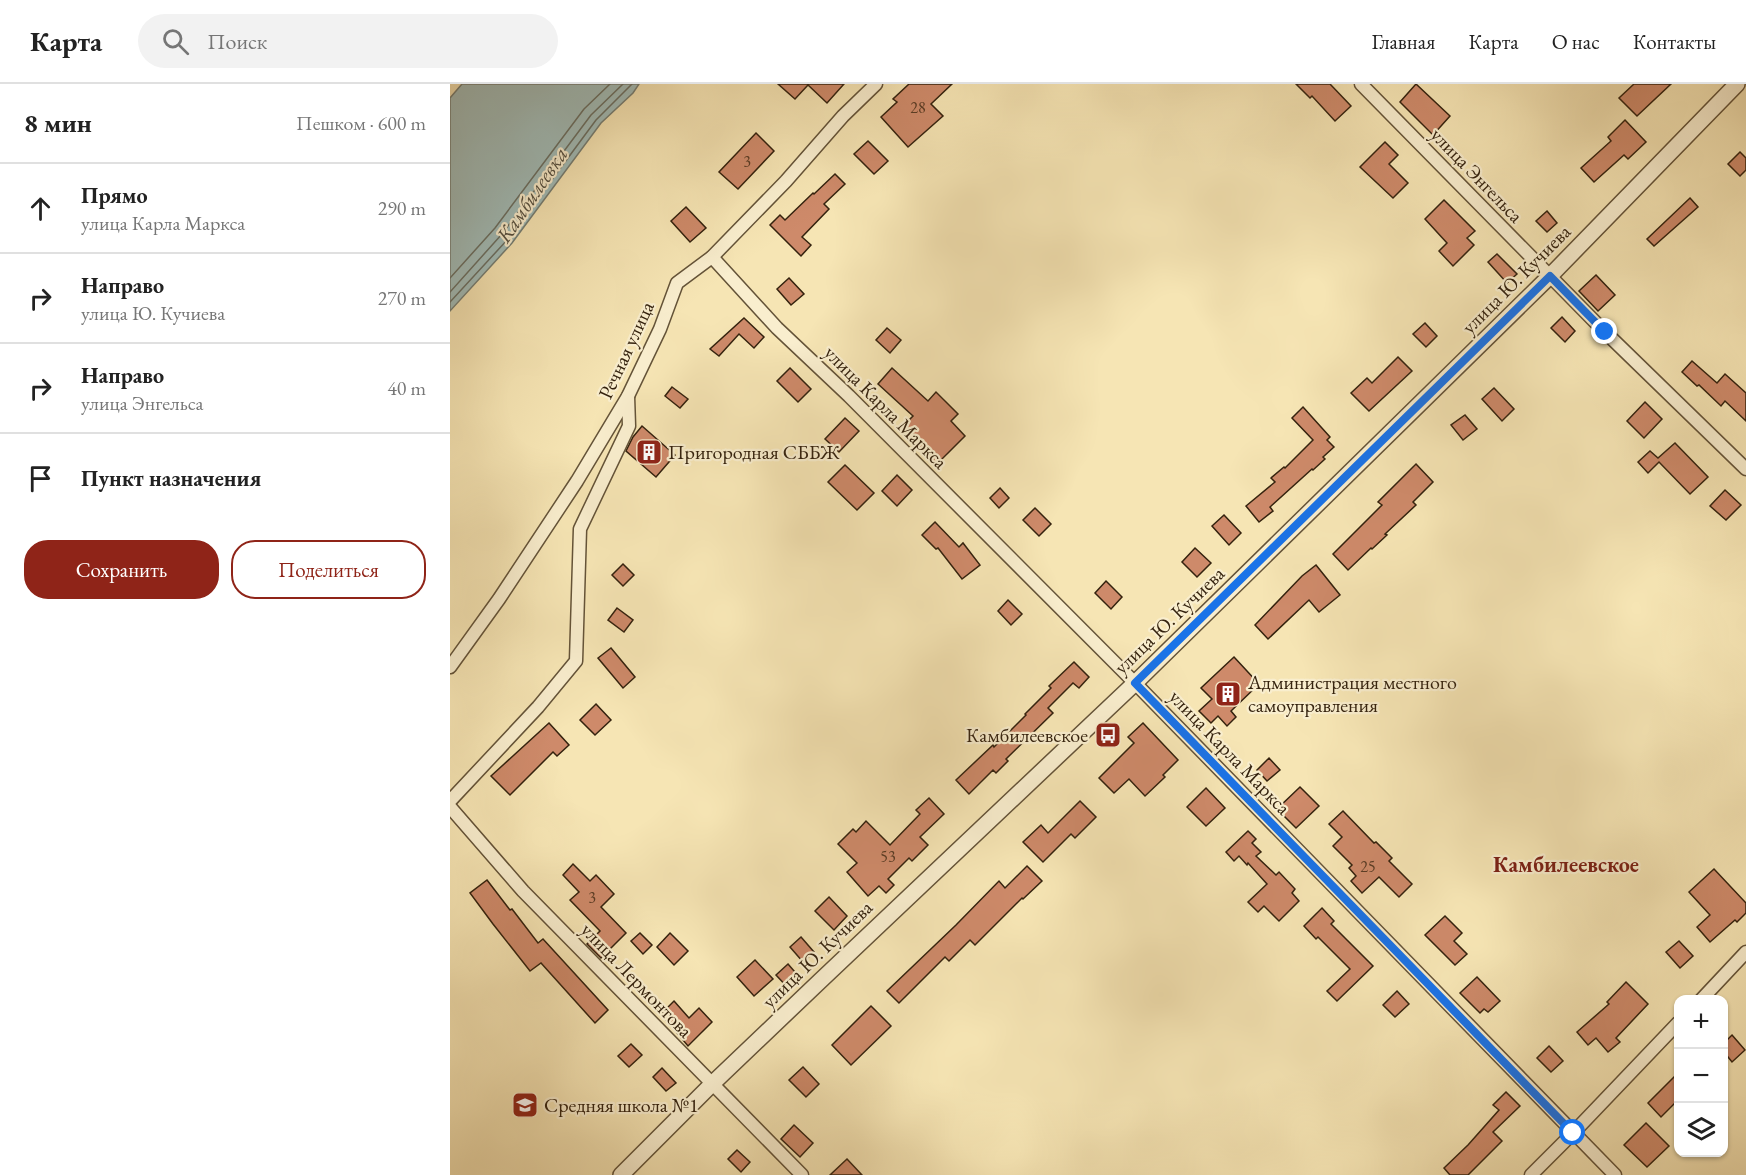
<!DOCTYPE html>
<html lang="ru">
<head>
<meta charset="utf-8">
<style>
	:root { --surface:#fff; --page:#f2f2f2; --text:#222; --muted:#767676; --line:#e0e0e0; --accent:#8f2418 }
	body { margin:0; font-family:"EB Garamond",serif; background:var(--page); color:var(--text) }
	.controls { position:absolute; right:18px; bottom:18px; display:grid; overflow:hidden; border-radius:12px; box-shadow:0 2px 4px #0004 }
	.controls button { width:54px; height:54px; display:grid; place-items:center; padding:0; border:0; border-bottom:2px solid var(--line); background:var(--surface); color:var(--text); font:30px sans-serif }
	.stop { position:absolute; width:18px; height:18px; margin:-14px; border:4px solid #1a73e8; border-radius:50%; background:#fff }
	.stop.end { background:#1a73e8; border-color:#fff; box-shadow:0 2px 6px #0008 }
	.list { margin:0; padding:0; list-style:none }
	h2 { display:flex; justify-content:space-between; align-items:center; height:78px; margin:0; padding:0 24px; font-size:26px }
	h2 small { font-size:20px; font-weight:400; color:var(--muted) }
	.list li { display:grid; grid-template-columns:39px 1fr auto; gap:18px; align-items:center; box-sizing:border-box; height:90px; padding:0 24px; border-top:2px solid var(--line) }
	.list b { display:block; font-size:22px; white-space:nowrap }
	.list p { margin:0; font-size:20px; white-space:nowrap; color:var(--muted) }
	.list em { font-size:20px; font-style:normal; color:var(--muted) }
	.actions { display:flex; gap:12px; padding:18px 24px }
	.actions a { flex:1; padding:14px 0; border:2px solid var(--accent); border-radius:24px; text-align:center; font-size:21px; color:var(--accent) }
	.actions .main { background:var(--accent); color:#fff }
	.icon { flex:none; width:33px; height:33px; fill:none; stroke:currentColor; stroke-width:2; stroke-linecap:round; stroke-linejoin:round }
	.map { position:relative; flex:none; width:1296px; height:1091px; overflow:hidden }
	header { display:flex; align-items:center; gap:36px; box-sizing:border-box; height:84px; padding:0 30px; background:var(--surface); border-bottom:2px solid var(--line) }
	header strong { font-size:28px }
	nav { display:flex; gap:33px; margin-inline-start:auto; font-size:21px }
	.search { width:420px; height:54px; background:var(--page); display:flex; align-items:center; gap:15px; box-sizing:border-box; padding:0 21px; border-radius:33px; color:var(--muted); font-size:22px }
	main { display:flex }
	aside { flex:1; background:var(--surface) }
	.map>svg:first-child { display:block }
	.water { fill:#a1bcb8; stroke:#757e74; stroke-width:1.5 }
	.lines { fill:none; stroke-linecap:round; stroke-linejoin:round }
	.shore { stroke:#6a6f63; stroke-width:1.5 }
	.building { fill:#ce8a6a; stroke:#34220e; stroke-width:1.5 }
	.minor-casing { stroke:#645338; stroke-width:15 }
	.tertiary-casing { stroke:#645338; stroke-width:18 }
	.minor { stroke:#f9eece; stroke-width:12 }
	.tertiary { stroke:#f9eece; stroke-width:15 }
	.route { stroke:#1a73e8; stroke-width:8 }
	.labels { text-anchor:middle; stroke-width:4.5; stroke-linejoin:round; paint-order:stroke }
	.number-label { font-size:16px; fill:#5a3c25 }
	.street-label { font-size:20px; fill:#34220e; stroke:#f9eece }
	.poi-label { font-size:20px; fill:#34220e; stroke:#f9eece; text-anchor:start }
	.water-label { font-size:21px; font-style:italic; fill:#555041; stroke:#f9eece }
	.quarter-label { font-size:22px; font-weight:bold; fill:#7a1f14; stroke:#f9eece }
</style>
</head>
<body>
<header>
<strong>Карта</strong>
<div class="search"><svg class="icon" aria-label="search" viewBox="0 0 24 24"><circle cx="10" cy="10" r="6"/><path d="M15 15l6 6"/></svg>Поиск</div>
<nav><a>Главная</a><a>Карта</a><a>О нас</a><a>Контакты</a></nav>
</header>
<main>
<aside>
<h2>8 мин<small>Пешком · 600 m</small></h2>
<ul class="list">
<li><svg class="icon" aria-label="ahead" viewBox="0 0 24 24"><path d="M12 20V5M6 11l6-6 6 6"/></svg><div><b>Прямо</b><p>улица Карла Маркса</p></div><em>290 m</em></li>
<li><svg class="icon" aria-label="right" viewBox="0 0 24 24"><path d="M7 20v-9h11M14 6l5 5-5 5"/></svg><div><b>Направо</b><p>улица Ю. Кучиева</p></div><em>270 m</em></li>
<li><svg class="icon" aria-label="right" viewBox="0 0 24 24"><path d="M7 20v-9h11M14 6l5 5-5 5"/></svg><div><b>Направо</b><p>улица Энгельса</p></div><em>40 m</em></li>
<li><svg class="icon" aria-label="arrive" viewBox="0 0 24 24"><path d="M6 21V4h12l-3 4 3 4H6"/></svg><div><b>Пункт назначения</b></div></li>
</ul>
<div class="actions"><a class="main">Сохранить</a><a>Поделиться</a></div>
</aside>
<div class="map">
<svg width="1296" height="1091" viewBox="0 0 1296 1091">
	<rect width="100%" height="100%" fill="#f6e5b4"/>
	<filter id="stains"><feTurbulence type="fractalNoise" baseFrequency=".00333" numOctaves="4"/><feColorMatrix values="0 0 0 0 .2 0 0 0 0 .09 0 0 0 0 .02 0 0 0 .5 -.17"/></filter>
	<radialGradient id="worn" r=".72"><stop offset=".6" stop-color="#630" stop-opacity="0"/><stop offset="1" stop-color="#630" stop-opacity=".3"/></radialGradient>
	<!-- water -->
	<path class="water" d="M12 0H189L183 9 151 39 62 159 0 227V14Z"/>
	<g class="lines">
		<!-- shore -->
		<g class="shore">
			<path d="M0 194 45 144 134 25 160 0"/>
			<path d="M0 208 52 150 141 31 173 0"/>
			<path d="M0 218 58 155 146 36 182 0"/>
		</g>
	</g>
	<!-- building -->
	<g class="building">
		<path d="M328 0H394L377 19 358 1 345 15Z"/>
		<path d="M459 0H502L481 20 493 32 458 63 431 33 447 18 443 15Z"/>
		<path d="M846 0H880L901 22 885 37 862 12 860 14Z"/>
		<path d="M966 0 1000 32 983 51 950 18Z"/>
		<path d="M1184 0H1221L1187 32 1169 14Z"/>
		<path d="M1175 36 1196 58 1178 75 1174 71 1144 98 1131 84 1161 57 1158 53Z"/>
		<path d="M306 49 324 67 288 105 269 88Z"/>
		<path d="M418 57 438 77 424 90 404 70Z"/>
		<path d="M935 58 948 71 939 80 958 99 943 114 910 83Z"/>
		<path d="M1290 68 1296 74V86L1290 92 1278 80Z"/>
		<path d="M385 90 395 100 374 120 379 125 352 153 361 161 351 172 320 141 330 131 335 136 363 109 364 110Z"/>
		<path d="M1240 114 1248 123 1204 162 1197 155Z"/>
		<path d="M994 116 1025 147 1017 154 1024 161 1003 182 989 167 997 159 975 135Z"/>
		<path d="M236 123 256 144 240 158 221 137Z"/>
		<path d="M1097 127 1107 139 1097 148 1086 137Z"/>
		<path d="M1047 170 1067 190 1057 199 1038 178Z"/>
		<path d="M1146 191 1165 211 1148 227 1129 207Z"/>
		<path d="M339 194 354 210 341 221 327 205Z"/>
		<path d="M1112 233 1125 247 1115 258 1101 244Z"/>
		<path d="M294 234 314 253 304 264 289 250 269 272 260 265Z"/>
		<path d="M975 239 987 252 976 263 963 250Z"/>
		<path d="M437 244 451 256 440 269 426 256Z"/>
		<path d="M948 273 962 287 919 327 901 309 917 294 922 299Z"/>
		<path d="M1242 277 1267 299 1275 290 1296 309V337L1275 317 1271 322 1249 301 1247 302 1232 288Z"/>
		<path d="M340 284 361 305 348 318 327 297Z"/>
		<path d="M442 284 478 317 486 308 508 330 501 337 515 352 486 381 451 344 463 332 428 300Z"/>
		<path d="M222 303 238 315 230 324 215 312Z"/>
		<path d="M1044 304 1064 325 1052 337 1032 315Z"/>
		<path d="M1195 318 1212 335 1194 354 1177 337Z"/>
		<path d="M853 323 880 353 877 356 884 363 873 373 875 375 863 386 862 385 820 423 823 427 809 438 796 422 825 398 821 394 834 383 835 384 863 356 842 334Z"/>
		<path d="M1015 331 1027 345 1013 356 1001 341Z"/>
		<path d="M395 334 409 347 389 368 375 355Z"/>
		<path d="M192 342 225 371 206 393 176 367 183 353Z"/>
		<path d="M1225 359 1258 393 1240 410 1209 378 1198 389 1188 378 1200 367 1208 374Z"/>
		<path d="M966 380 983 398 963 418 966 421 935 450 937 451 922 465 921 464 898 486 883 470 932 421 928 418Z"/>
		<path d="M395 381 424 409 407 426 378 398Z"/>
		<path d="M447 391 462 406 447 422 432 407Z"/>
		<path d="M550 404 559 414 549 424 540 414Z"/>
		<path d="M1275 406 1291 421 1276 436 1260 422Z"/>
		<path d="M585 424 601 440 589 452 573 436Z"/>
		<path d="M774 431 791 449 779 461 762 442Z"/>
		<path d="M485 438 509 463 513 459 530 481 512 495 488 464 486 465 472 451Z"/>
		<path d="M745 464 761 479 747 493 732 478Z"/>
		<path d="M173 480 184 491 173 502 162 491Z"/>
		<path d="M866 481 890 511 869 528 859 516 818 555 805 541 852 492Z"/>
		<path d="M656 497 672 513 661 525 645 509Z"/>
		<path d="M558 516 572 530 561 541 548 527Z"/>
		<path d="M167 524 183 536 174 548 158 536Z"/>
		<path d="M161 564 185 593 173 604 148 574Z"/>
		<path d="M784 573 809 600 781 627 786 633 777 642 768 632 761 639 749 627 762 615 751 604Z"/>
		<path d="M624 578 639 593 629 604 623 599 598 624 603 629 556 675 558 677 546 689 543 686 519 710 506 696 543 661 544 663 576 631 575 630 601 604 599 602Z"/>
		<path d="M146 620 161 636 145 651 130 636Z"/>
		<path d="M99 639 119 661 107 672 103 668 60 711 41 692Z"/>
		<path d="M693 639 728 676 713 691 715 693 695 712 679 695 664 709 649 694 684 659 678 653Z"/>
		<path d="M819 674 830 686 817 697 807 686Z"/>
		<path d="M850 703 869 722 846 744 827 725Z"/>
		<path d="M756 704 775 724 756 742 737 723Z"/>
		<path d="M479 714 494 730 470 753 478 761 462 777 459 774 438 795 444 801 436 809 429 802 418 812 397 788 407 779 388 760 403 745 406 748 416 737 440 761 470 730 466 726Z"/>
		<path d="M630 717 646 733 625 754 621 750 593 778 573 758 591 741 598 749Z"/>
		<path d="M893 727 924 759 926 758 942 774 939 777 962 800 949 813 929 793 912 809 901 797 906 792 899 784 902 781 883 762 892 753 879 740Z"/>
		<path d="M798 747 806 755 802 759 811 768 806 772 826 791 829 788 845 805 842 809 849 817 829 837 814 822 808 828 798 818 817 800 798 779 797 781 789 772 784 777 776 768Z"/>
		<path d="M123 780 140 797 146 791 164 810 151 823 176 849 151 874 137 860 150 847 120 816 129 808 113 791Z"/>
		<path d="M577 782 592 797 573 815 572 814 525 861 520 856 499 877 495 873 449 919 437 907 506 841 549 797 555 804Z"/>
		<path d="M1264 785 1296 819V829L1287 838 1285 836 1260 858 1247 843 1260 831 1239 808Z"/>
		<path d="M37 796 60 826 62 825 88 859 93 855 158 926 145 939 91 879 80 887 43 840 20 809Z"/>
		<path d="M379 813 397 832 384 846 365 827Z"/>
		<path d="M872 824 884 837 881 840 923 882 887 917 877 907 900 885 868 853 866 855 854 842Z"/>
		<path d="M995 832 1012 849 1004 857 1017 870 1005 881 975 851Z"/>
		<path d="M190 849 202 861 193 870 181 857Z"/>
		<path d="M220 849 238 867 224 881 207 863Z"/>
		<path d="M351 853 364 868 353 878 340 863Z"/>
		<path d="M1229 857 1243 872 1230 884 1216 868Z"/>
		<path d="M305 876 323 895 304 912 287 893Z"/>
		<path d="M338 880 351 895 340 906 326 891Z"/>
		<path d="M1027 893 1050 917 1038 928 1034 925 1030 929 1010 909Z"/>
		<path d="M1176 898 1198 920 1166 954 1170 958 1158 968 1146 954 1138 961 1127 948 1159 920 1157 918Z"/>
		<path d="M947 907 959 920 945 933 933 921Z"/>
		<path d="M224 917 239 934 249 924 262 938 238 962 211 930Z"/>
		<path d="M421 922 441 942 401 981 382 961Z"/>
		<path d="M1282 951 1295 966 1282 978 1274 968V959Z"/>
		<path d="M181 960 192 971 179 983 168 972Z"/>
		<path d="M1099 962 1113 977 1101 988 1087 974Z"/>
		<path d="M353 983 369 1000 356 1013 339 996Z"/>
		<path d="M212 984 226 999 216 1007 203 993Z"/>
		<path d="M1228 989V1016L1211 1033 1198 1019Z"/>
		<path d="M1056 1008 1070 1022 1043 1048 1052 1057 1018 1091H1000L994 1084 1018 1061 1049 1026 1043 1021Z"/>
		<path d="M1196 1039 1219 1062 1197 1083 1174 1061Z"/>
		<path d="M344 1041 363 1059 350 1073 331 1055Z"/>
		<path d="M287 1066 300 1078 291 1088 278 1075Z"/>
		<path d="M397 1075 412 1091H380Z"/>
	</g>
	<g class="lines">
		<!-- minor casing -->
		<g class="minor-casing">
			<g id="minor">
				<path d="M911 0 1155 248 1296 385"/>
				<path d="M262 173 327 244 399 312 685 599 1165 1091"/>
				<path d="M0 583 49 515 127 397 178 312 210 245 227 199 262 173 336 97 393 32 426 0"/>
				<path d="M0 717 88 623 126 577 130 445 179 342 178 312"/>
				<path d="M0 723 73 807 352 1091"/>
				<path d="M1251 916 1296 868"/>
				<path d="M1081 1091 1123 1049 1228 939"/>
			</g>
		</g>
		<!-- tertiary casing -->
		<g class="tertiary-casing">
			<path id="tertiary" d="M171 1091 262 1000 370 897 685 599 1100 192 1287 0"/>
		</g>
		<!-- minor -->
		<use href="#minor" class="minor"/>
		<!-- tertiary -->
		<use href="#tertiary" class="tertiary"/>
	</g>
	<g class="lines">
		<!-- route -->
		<path class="route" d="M1123 1049 685 599 1100 192 1155 248"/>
	</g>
	<!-- icons -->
	<defs>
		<g id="building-square" transform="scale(1.35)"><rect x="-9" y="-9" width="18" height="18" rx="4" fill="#8f2418" stroke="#f9eece"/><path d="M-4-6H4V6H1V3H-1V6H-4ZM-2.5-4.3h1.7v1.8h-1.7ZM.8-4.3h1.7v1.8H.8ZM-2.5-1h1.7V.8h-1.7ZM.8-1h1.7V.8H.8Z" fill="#fff"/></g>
		<g id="bus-square" transform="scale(1.35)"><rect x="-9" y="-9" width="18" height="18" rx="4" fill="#8f2418" stroke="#f9eece"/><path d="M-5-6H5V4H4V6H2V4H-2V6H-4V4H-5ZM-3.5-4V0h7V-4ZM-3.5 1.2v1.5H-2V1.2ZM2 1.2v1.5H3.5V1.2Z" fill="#fff"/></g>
		<g id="school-square" transform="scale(1.35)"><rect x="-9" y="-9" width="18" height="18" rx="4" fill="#8f2418" stroke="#f9eece"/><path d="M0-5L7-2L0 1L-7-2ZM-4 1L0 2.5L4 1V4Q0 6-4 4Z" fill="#fff"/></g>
	</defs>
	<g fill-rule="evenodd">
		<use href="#building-square" x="199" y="368"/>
		<use href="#building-square" x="778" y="610"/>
		<use href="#bus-square" x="658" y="651"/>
		<use href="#school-square" x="75" y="1021"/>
	</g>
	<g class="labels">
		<!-- number labels -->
		<g class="number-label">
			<text x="468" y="29">28</text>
			<text x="297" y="83">3</text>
			<text x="438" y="778">53</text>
			<text x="918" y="788">25</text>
			<text x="142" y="819">3</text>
		</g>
		<!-- street labels -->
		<g class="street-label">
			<text transform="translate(1027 91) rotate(46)" y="7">улица Энгельса</text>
			<text transform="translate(1066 195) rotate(-45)" y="7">улица Ю. Кучиева</text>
			<text transform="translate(176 266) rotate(-65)" y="7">Речная улица</text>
			<text transform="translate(436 323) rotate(45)" y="7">улица Карла Маркса</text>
			<text transform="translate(719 536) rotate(-44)" y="7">улица Ю. Кучиева</text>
			<text transform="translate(780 668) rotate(46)" y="7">улица Карла Маркса</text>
			<text transform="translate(367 870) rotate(-44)" y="7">улица Ю. Кучиева</text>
			<text transform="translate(187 896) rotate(46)" y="7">улица Лермонтова</text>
		</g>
		<!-- poi labels -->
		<g class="poi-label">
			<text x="218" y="375">Пригородная СББЖ</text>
			<text x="798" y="605">Администрация местного<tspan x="798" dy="23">самоуправления</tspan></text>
			<text x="638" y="658" text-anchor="end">Камбилеевское</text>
			<text x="94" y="1028">Средняя школа №1</text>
		</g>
		<!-- water labels -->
		<g class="water-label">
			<text transform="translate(82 111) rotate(-56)" y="7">Камбилеевка</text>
		</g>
		<!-- quarter labels -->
		<g class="quarter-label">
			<text x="1116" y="788">Камбилеевское</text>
		</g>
	</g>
	<rect width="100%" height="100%" filter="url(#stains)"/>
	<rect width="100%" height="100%" fill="url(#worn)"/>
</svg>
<div class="controls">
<button>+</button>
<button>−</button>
<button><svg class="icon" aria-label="layers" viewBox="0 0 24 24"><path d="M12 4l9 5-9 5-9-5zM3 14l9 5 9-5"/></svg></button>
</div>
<div class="stop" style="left:1123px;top:1049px"></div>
<div class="stop end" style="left:1155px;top:248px"></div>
</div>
</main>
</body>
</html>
